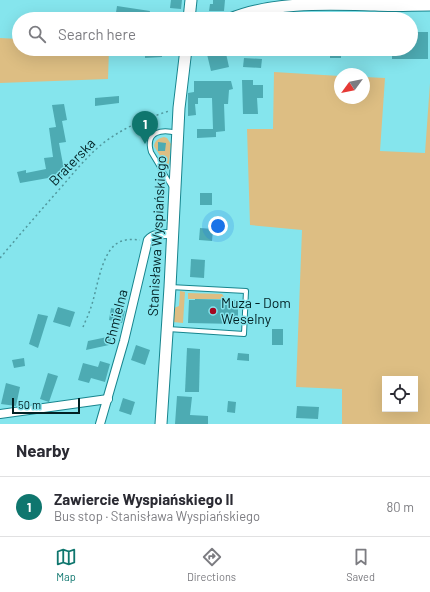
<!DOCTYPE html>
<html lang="en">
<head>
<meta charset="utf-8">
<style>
	:root { --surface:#fff; --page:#f2f2f3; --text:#2b2b33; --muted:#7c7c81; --line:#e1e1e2; --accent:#0f766e }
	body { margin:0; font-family:Barlow,sans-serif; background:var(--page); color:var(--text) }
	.controls { position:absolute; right:12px; bottom:12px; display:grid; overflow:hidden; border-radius:0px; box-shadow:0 4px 16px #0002 }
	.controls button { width:36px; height:36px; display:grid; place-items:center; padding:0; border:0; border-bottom:1px solid var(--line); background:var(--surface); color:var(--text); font:20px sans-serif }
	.compass { position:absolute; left:334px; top:68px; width:36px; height:36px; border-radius:50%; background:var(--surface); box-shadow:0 4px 16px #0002; rotate:237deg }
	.scale { position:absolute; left:12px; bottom:10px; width:68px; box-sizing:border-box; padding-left:4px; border:2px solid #012023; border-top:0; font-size:11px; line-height:14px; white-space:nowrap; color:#012023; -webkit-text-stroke:3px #85e5ed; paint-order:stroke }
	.you { position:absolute; left:218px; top:226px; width:14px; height:14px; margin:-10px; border:3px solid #fff; border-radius:50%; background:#1a73e8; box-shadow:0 0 0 6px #1a73e833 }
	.badge { display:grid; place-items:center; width:26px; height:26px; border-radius:50%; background:var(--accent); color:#fff; font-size:13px; font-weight:700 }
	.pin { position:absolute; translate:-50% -33px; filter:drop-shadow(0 1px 2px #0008) }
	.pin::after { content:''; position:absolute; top:21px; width:14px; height:12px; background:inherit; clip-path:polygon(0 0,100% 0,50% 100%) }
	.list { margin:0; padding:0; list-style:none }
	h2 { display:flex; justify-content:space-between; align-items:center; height:52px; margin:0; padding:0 16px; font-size:17px }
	h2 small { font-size:13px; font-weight:400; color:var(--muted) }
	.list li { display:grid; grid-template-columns:26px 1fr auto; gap:12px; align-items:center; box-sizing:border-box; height:60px; padding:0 16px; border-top:1px solid var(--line) }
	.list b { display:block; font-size:15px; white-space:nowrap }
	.list p { margin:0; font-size:13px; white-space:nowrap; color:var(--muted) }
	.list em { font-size:13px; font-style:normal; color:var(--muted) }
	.icon { flex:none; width:22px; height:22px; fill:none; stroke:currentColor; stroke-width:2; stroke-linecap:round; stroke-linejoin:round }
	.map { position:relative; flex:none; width:430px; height:424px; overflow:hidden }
	.search { position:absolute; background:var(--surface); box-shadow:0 4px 16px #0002; left:12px; right:12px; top:12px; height:44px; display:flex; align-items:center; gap:10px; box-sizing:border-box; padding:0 14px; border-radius:22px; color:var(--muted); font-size:15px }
	.sheet { height:112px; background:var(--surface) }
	nav { display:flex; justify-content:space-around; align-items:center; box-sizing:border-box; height:56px; border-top:1px solid var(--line); background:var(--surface); font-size:11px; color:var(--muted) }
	nav a { display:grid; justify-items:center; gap:2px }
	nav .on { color:var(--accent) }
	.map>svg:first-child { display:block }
	.green { fill:#ddbe83; fill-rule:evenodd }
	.building { fill:#4dabb3 }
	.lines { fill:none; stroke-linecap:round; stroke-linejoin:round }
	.lane-casing { stroke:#17858e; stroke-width:6 }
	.street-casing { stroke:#17858e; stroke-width:10 }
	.secondary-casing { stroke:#17858e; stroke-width:13 }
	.path { stroke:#51989e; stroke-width:1.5; stroke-dasharray:2 3; stroke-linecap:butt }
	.lane { stroke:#fff; stroke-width:4 }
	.street { stroke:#fff; stroke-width:8 }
	.secondary { stroke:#fff; stroke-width:11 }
	.poi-dot { fill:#a30720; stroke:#85e5ed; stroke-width:1.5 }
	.labels { text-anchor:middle; stroke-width:3; stroke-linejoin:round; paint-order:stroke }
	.street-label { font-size:14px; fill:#012023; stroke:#85e5ed }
	.poi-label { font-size:14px; fill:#012023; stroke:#85e5ed; text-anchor:start }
</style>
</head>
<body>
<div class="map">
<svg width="430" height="424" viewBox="0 0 430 424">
	<rect width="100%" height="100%" fill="#85e5ed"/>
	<!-- green -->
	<g class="green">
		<path d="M0 38 19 39V49H109L108 79 0 83Z"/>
		<path d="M274 72 340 76V98H364V77L385 78 380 151 425 153 430 83V424H342V389L296 387 302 230 250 225 247 129H273ZM385 379H415V409H385Z"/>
		<path d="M164 137 167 138 171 144 168 171 164 162 154 146C155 140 159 138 164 137Z"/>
		<path d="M180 291 185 292 183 323 173 322 174 308 179 306Z"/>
		<path d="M188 293 222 294 226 299H188Z"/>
	</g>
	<!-- building -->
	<g class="building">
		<path d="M171 0H182L181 9 170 8Z"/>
		<path d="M213 0H225L224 11H209L210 4H213Z"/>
		<path d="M117 6 150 11 148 19 138 17 137 19H115Z"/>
		<path d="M411 32H428V59H392V49H411Z"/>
		<path d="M145 49H162V57L145 58Z"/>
		<path d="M212 49H225L229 67 211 71 206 50Z"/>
		<rect x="330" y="49" width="11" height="9"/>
		<path d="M244 58 262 59 261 68 243 67Z"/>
		<path d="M242 80H253V85H263V98H257L258 114H243Z"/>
		<path d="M194 81H231L233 89 229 90 228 104H224L225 131 216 132V137L197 138V129H213L212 98H198V104H195L196 115 188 116V93L194 92Z"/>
		<path d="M119 96V103L95 106V98Z"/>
		<path d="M64 104 67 120 62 121 66 142 59 143 65 175 20 183 17 172 26 170V173L46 169 44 158 53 157 49 128 56 127 52 105Z"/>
		<path d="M158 142 166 143 165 151H158Z"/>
		<rect x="200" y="193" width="12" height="12"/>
		<path d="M200 228 213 229 212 241 199 240Z"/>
		<path d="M191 259 205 260 204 278 190 277Z"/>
		<path d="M195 299 238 300V324L188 323 189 300H195Z"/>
		<path d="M58 307 75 312 70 327 53 322Z"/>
		<path d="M111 308 125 311 122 323 109 320Z"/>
		<path d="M38 314 48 316 38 348 29 344Z"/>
		<rect x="272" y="329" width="11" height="16"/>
		<path d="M112 336 109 345 86 350 88 341Z"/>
		<path d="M136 345 150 350 145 365 131 360Z"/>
		<path d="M187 348 200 349 199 392H185Z"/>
		<path d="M238 353 249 354V361L237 360Z"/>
		<path d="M24 358 25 366 14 368 12 360Z"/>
		<path d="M100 361 110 364 105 382 91 378 89 383 78 380 83 363 98 367Z"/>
		<path d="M48 373 58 376 49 402 40 399Z"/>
		<path d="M6 383 20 387 16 406 1 404Z"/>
		<path d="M177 396 192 397 190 415 208 416V424H175Z"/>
		<path d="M123 398 135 402 131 415 119 411Z"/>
		<path d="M228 401 236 402 235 413 227 412Z"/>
		<path d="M297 406 319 407 318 419 296 418Z"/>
	</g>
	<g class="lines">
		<!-- lane casing -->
		<g class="lane-casing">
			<g id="lane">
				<path d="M172 187 151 152C145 131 162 129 177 133"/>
				<path d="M168 329 244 334 246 291 170 287"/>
			</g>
		</g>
		<!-- street casing -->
		<g class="street-casing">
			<g id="street">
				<path d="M0 414 108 399"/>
				<path d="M100 424 124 341 148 240C154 233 162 234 172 234"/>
			</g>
		</g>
		<!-- secondary casing -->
		<g class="secondary-casing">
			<g id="secondary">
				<path d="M189 19 191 0"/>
				<path d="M230 19C273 1 330 4 375 5 393 6 412 5 430 5"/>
				<path d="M161 424 170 287 179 108 186 49"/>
			</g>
		</g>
		<!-- path -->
		<g class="path">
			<path d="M0 258C21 233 42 209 64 184 77 169 90 153 106 141 125 127 147 118 169 111"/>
			<path d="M83 327C85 322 88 316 90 310 97 292 100 256 116 244 123 239 131 239 140 240"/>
		</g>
		<!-- lane -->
		<use href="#lane" class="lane"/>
		<!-- street -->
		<use href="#street" class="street"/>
		<!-- secondary -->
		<use href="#secondary" class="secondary"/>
	</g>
	<!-- markers -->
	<circle class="poi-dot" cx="213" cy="311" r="4"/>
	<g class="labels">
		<!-- street labels -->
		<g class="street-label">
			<text transform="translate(72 162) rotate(-46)" y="5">Braterska</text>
			<text transform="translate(157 236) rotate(-87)" y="5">Stanisława Wyspiańskiego</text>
			<text transform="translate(116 317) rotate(-76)" y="5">Chmielna</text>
		</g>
		<!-- poi labels -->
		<g class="poi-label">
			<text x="221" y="308">Muza - Dom<tspan x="221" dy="16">Weselny</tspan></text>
		</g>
	</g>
</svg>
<div class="controls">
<button><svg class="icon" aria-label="locate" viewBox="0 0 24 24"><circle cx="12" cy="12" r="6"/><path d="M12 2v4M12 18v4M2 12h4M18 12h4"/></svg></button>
</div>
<svg class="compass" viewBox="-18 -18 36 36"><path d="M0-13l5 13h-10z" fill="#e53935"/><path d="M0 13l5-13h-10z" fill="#7c7c81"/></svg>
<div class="scale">50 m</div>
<div class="you"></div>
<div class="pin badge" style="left:145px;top:144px">1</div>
<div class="search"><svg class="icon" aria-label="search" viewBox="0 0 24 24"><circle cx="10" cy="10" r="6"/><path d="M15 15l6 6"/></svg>Search here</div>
</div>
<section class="sheet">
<h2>Nearby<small></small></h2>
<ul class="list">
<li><span class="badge">1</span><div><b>Zawiercie Wyspiańskiego II</b><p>Bus stop · Stanisława Wyspiańskiego</p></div><em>80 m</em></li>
</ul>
</section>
<nav>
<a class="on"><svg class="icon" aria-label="map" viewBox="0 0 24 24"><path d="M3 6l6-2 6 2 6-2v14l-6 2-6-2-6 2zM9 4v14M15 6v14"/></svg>Map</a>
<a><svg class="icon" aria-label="directions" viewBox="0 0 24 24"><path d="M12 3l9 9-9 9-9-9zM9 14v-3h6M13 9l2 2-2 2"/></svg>Directions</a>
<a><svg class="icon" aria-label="saved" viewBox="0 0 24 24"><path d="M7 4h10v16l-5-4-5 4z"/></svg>Saved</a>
</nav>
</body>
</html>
